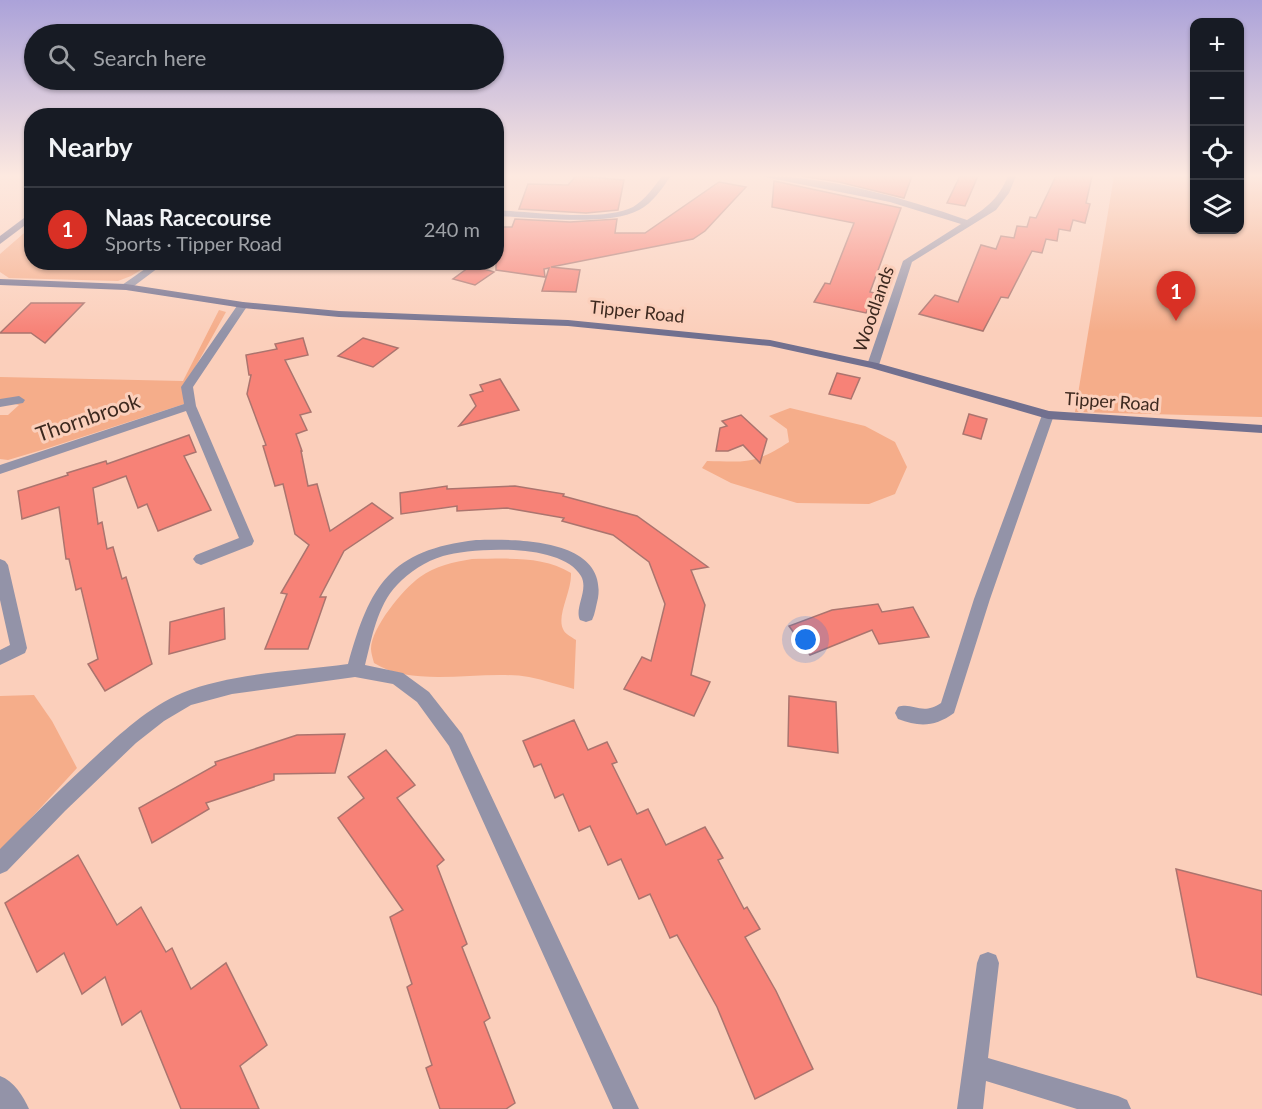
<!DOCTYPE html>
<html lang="en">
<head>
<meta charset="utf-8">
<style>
	:root { --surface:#171b24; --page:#242831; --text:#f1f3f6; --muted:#9ea1a6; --line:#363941; --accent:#d93025 }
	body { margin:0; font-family:Lato,sans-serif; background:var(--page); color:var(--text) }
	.controls { position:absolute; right:18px; top:18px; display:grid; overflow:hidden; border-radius:12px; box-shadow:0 2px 4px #0004 }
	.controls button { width:54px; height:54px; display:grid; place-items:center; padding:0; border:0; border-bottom:2px solid var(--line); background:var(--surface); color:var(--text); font:30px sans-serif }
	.you { position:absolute; left:806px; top:640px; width:21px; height:21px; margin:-15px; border:4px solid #fff; border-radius:50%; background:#1a73e8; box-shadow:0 0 0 9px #1a73e833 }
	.badge { display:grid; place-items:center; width:39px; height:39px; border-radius:50%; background:var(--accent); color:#fff; font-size:20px; font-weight:700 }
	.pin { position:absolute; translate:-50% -50px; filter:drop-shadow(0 2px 3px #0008) }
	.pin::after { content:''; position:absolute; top:32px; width:21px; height:18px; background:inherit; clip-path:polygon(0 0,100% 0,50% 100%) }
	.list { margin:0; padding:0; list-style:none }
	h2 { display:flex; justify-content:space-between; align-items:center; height:78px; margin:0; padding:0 24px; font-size:26px }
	h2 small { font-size:20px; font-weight:400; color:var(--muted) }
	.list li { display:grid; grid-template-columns:39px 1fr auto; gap:18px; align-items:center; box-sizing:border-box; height:84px; padding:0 24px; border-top:2px solid var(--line) }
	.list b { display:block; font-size:22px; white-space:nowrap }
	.list p { margin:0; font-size:20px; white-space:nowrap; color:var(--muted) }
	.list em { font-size:20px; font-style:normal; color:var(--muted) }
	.icon { flex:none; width:33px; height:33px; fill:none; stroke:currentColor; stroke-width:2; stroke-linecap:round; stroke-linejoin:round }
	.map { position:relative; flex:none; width:1262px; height:1109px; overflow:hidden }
	.search { position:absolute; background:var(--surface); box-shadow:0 2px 4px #0004; left:24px; top:24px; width:480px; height:66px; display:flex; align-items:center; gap:15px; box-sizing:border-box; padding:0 21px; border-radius:33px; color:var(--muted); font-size:22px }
	.panel { position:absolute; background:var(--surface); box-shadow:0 2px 4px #0004; left:24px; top:108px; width:480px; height:162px; border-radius:24px }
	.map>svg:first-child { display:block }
	.green { fill:#f5ad8a }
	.building { fill:#f78277; stroke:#ab746e; stroke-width:1.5 }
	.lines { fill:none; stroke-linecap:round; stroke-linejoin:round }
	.street { fill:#9393a8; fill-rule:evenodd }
	.secondary { fill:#71708f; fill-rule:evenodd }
	.labels { text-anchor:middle; stroke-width:6; stroke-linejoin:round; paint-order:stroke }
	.far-street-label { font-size:18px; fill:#3d291f; stroke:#fbcfbb }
	.street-label { font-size:21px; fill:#3d291f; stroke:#fbcfbb }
</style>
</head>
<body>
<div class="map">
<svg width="1262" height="1109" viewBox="0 0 1262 1109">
	<rect width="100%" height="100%" fill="#fbcfbb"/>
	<!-- green -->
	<g class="green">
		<path d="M1114 176H1194V230H1240V176H1262V417L1075 412Z"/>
		<path d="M31 227 32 262 152 263 131 276 118 281 9 278 0 272V254Z"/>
		<path d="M219 310 226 312 183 389 184 404 45 449 8 460 0 459V415H8L19 405 0 400V377L183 381Z"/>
		<path d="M790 408 865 426 895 442 907 467 895 494 869 504 797 503 731 483 702 468 707 461C747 462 755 464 789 442L787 429 769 416Z"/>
		<path d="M472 559C505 559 543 555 571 573 572 592 555 617 564 631 566 634 573 638 576 640L574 689C559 685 544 680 529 677 482 669 415 689 374 663 373 659 371 653 371 649 371 628 403 589 420 577 435 566 454 562 472 559Z"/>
		<path d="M34 695 52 721 77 768 0 852V696Z"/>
	</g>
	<!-- building -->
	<g class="building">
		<path d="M576 176 624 180 618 210 586 213 519 209 528 184 568 185Z"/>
		<path d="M801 176H912L904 198 839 182Z"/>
		<path d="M960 176H978L965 206 947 203Z"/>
		<path d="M1056 176H1092L1086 203 1090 204 1085 223 1073 220 1070 231 1059 229 1057 241 1046 239 1042 253 1032 251 1008 298 1001 297 983 331 919 314 935 295 958 302 981 245 996 249 1001 236 1014 238 1017 226 1027 227 1030 217 1036 218Z"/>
		<path d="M774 181 901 208 870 292 875 293 866 313 814 302 825 283 830 284 854 223 772 207Z"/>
		<path d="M719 182 746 187 705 231 693 239 551 267 580 270 576 292 542 291 549 268 544 269 545 277 496 270V227H512L515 219 570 222 617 219 615 233H645Z"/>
		<path d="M472 265 494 272 475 285 453 279Z"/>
		<path d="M31 303H84L45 343 31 333H0Z"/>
		<path d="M303 338 308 355 285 360 311 412 300 415 307 430 296 434 302 451H301L308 486 317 484 330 531 372 503 393 518 344 551 320 597H326L308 649H265L287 594 281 593 309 545 295 534 283 484 275 486 263 446 266 445 247 394 251 375H249L246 355 277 349 275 344Z"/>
		<path d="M363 338 398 348 373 367 338 356Z"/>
		<path d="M837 373 860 378 851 399 829 394Z"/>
		<path d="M500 379 519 410 459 426 476 406 470 395 483 391 480 385Z"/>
		<path d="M969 414 987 419 981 439 963 434Z"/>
		<path d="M741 415 767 439 760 463 743 445 728 451H716L720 428 727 426 722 421Z"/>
		<path d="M189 435 196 452 184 456 211 510 158 531 147 504 138 508 126 476 93 488 98 524 102 522 107 549 113 547 122 579 126 577 152 664 105 691 88 664 98 659 81 588 76 590 69 559H66L59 507 22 519 18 491 68 475 67 473 106 461 107 464Z"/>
		<path d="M447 486V489L515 486 564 494 563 496 637 516 708 567 691 570 705 605 691 675 710 682 694 716 624 689 642 657 651 661 665 604 649 562 613 535 562 521 564 518 507 508 457 511V506L401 514 400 493Z"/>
		<path d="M878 604 882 612 913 607 929 637 879 644 872 630 810 655 789 626 832 610Z"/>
		<path d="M224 608 225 639 169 654 170 622Z"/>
		<path d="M789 696 836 702 838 753 788 746Z"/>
		<path d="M574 720 588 750 607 742 617 762 612 764 637 814 648 809 666 845 705 827 723 858 718 860 744 909 747 907 760 929 745 937 776 991 813 1069 755 1099 717 1007 677 935 670 938 650 894 639 899 621 859 608 865 590 826 579 831 563 794 555 798 541 764 534 767 523 741Z"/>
		<path d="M345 734 335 773 274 774V780L206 803 209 809 152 843 139 808 216 765 215 762 297 735Z"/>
		<path d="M386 750 415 785 397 798 444 860 437 866 467 944 462 947 490 1018 484 1022 515 1103 506 1109H440L426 1068 432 1065 407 987 412 984 390 917 403 910 338 818 364 798 348 777Z"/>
		<path d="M78 855 117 925 141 907 166 952 172 948 191 989 226 963 267 1045 240 1066 259 1109H181L141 1011 122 1025 105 977 82 994 64 953 37 972 5 903Z"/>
		<path d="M1176 869 1262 891V995L1197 977Z"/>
	</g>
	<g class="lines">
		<!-- street -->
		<g class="street">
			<path d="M662 176H671C662 188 653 203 639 210 608 227 533 217 496 216V210C530 212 605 222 633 207 645 200 654 187 662 176Z"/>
			<path d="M760 176C827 176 904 198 967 220 987 208 999 198 1008 176H1016L1009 193 996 210 912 262 879 365 873 368 867 365 903 261 961 224 890 202Z"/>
			<path d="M155 262H166L130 289H122V285Z"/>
			<path d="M243 302 248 305 193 387 196 406 254 541 252 545 201 565 196 563 193 559 196 555 239 538 186 411 0 474V465L184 404 181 387 239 303Z"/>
			<path d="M19 396 25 400 23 403 0 407V399Z"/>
			<path d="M1048 411 1054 415 990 599 954 713C935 727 919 727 898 719L895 713 898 707C913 702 922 716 941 703L974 599 1042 415Z"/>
			<path d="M476 540C516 539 607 538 598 598 596 606 595 614 592 620L586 622 580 620C574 608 589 590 581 576 562 543 475 547 443 556 426 561 409 572 397 585 377 606 372 638 365 665L403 673 429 692 462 734 639 1109H613L449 746 417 702 393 684 355 677 232 694 191 705 164 721 136 743 65 811 7 871 0 874V849C31 818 62 787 95 757 121 733 149 707 182 693 231 673 296 671 348 664 370 585 390 550 476 540Z"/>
			<path d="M0 559 5 561 8 565 27 648 25 653 0 665V650L10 645 0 600Z"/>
			<path d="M988 952 996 955 999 963 988 1058 1118 1096 1127 1100 1131 1109H1077L986 1081 983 1109H957L977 963 980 955Z"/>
			<path d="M0 1076C14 1081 23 1096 29 1109H0Z"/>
		</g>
		<!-- secondary -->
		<g class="secondary">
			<path d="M32 212V220L0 244V236Z"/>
			<path d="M0 279 126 284 243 302 339 311 568 320 770 340 877 363 1049 411 1262 425V433L1048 419 871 368 770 346 568 326 339 317 243 308 126 290 0 285Z"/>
		</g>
	</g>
	<!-- sky -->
	<linearGradient id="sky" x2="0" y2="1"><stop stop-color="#aba2d9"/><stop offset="0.53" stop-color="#fde9e0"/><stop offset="1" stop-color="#fde9e0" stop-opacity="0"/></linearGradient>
	<rect width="1262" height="332" fill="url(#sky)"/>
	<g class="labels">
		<!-- far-street labels -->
		<g class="far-street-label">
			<text transform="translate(874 309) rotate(-71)" y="6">Woodlands</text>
			<text transform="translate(637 312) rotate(6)" y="6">Tipper Road</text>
			<text transform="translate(1112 402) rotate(4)" y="6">Tipper Road</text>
		</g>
		<!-- street labels -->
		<g class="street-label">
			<text transform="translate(88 418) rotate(-19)" y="7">Thornbrook</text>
		</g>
	</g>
</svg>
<div class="controls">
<button>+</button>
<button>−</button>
<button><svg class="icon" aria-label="locate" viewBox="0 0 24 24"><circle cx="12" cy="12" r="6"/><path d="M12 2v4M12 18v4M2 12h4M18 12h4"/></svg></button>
<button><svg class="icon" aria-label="layers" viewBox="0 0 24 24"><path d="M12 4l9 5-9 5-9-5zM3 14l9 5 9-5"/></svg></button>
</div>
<div class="you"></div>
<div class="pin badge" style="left:1176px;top:321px">1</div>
<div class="search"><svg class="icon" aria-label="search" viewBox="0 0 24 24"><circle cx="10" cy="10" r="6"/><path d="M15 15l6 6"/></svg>Search here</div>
<section class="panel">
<h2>Nearby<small></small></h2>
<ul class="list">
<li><span class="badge">1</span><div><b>Naas Racecourse</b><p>Sports · Tipper Road</p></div><em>240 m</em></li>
</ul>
</section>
</div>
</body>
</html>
